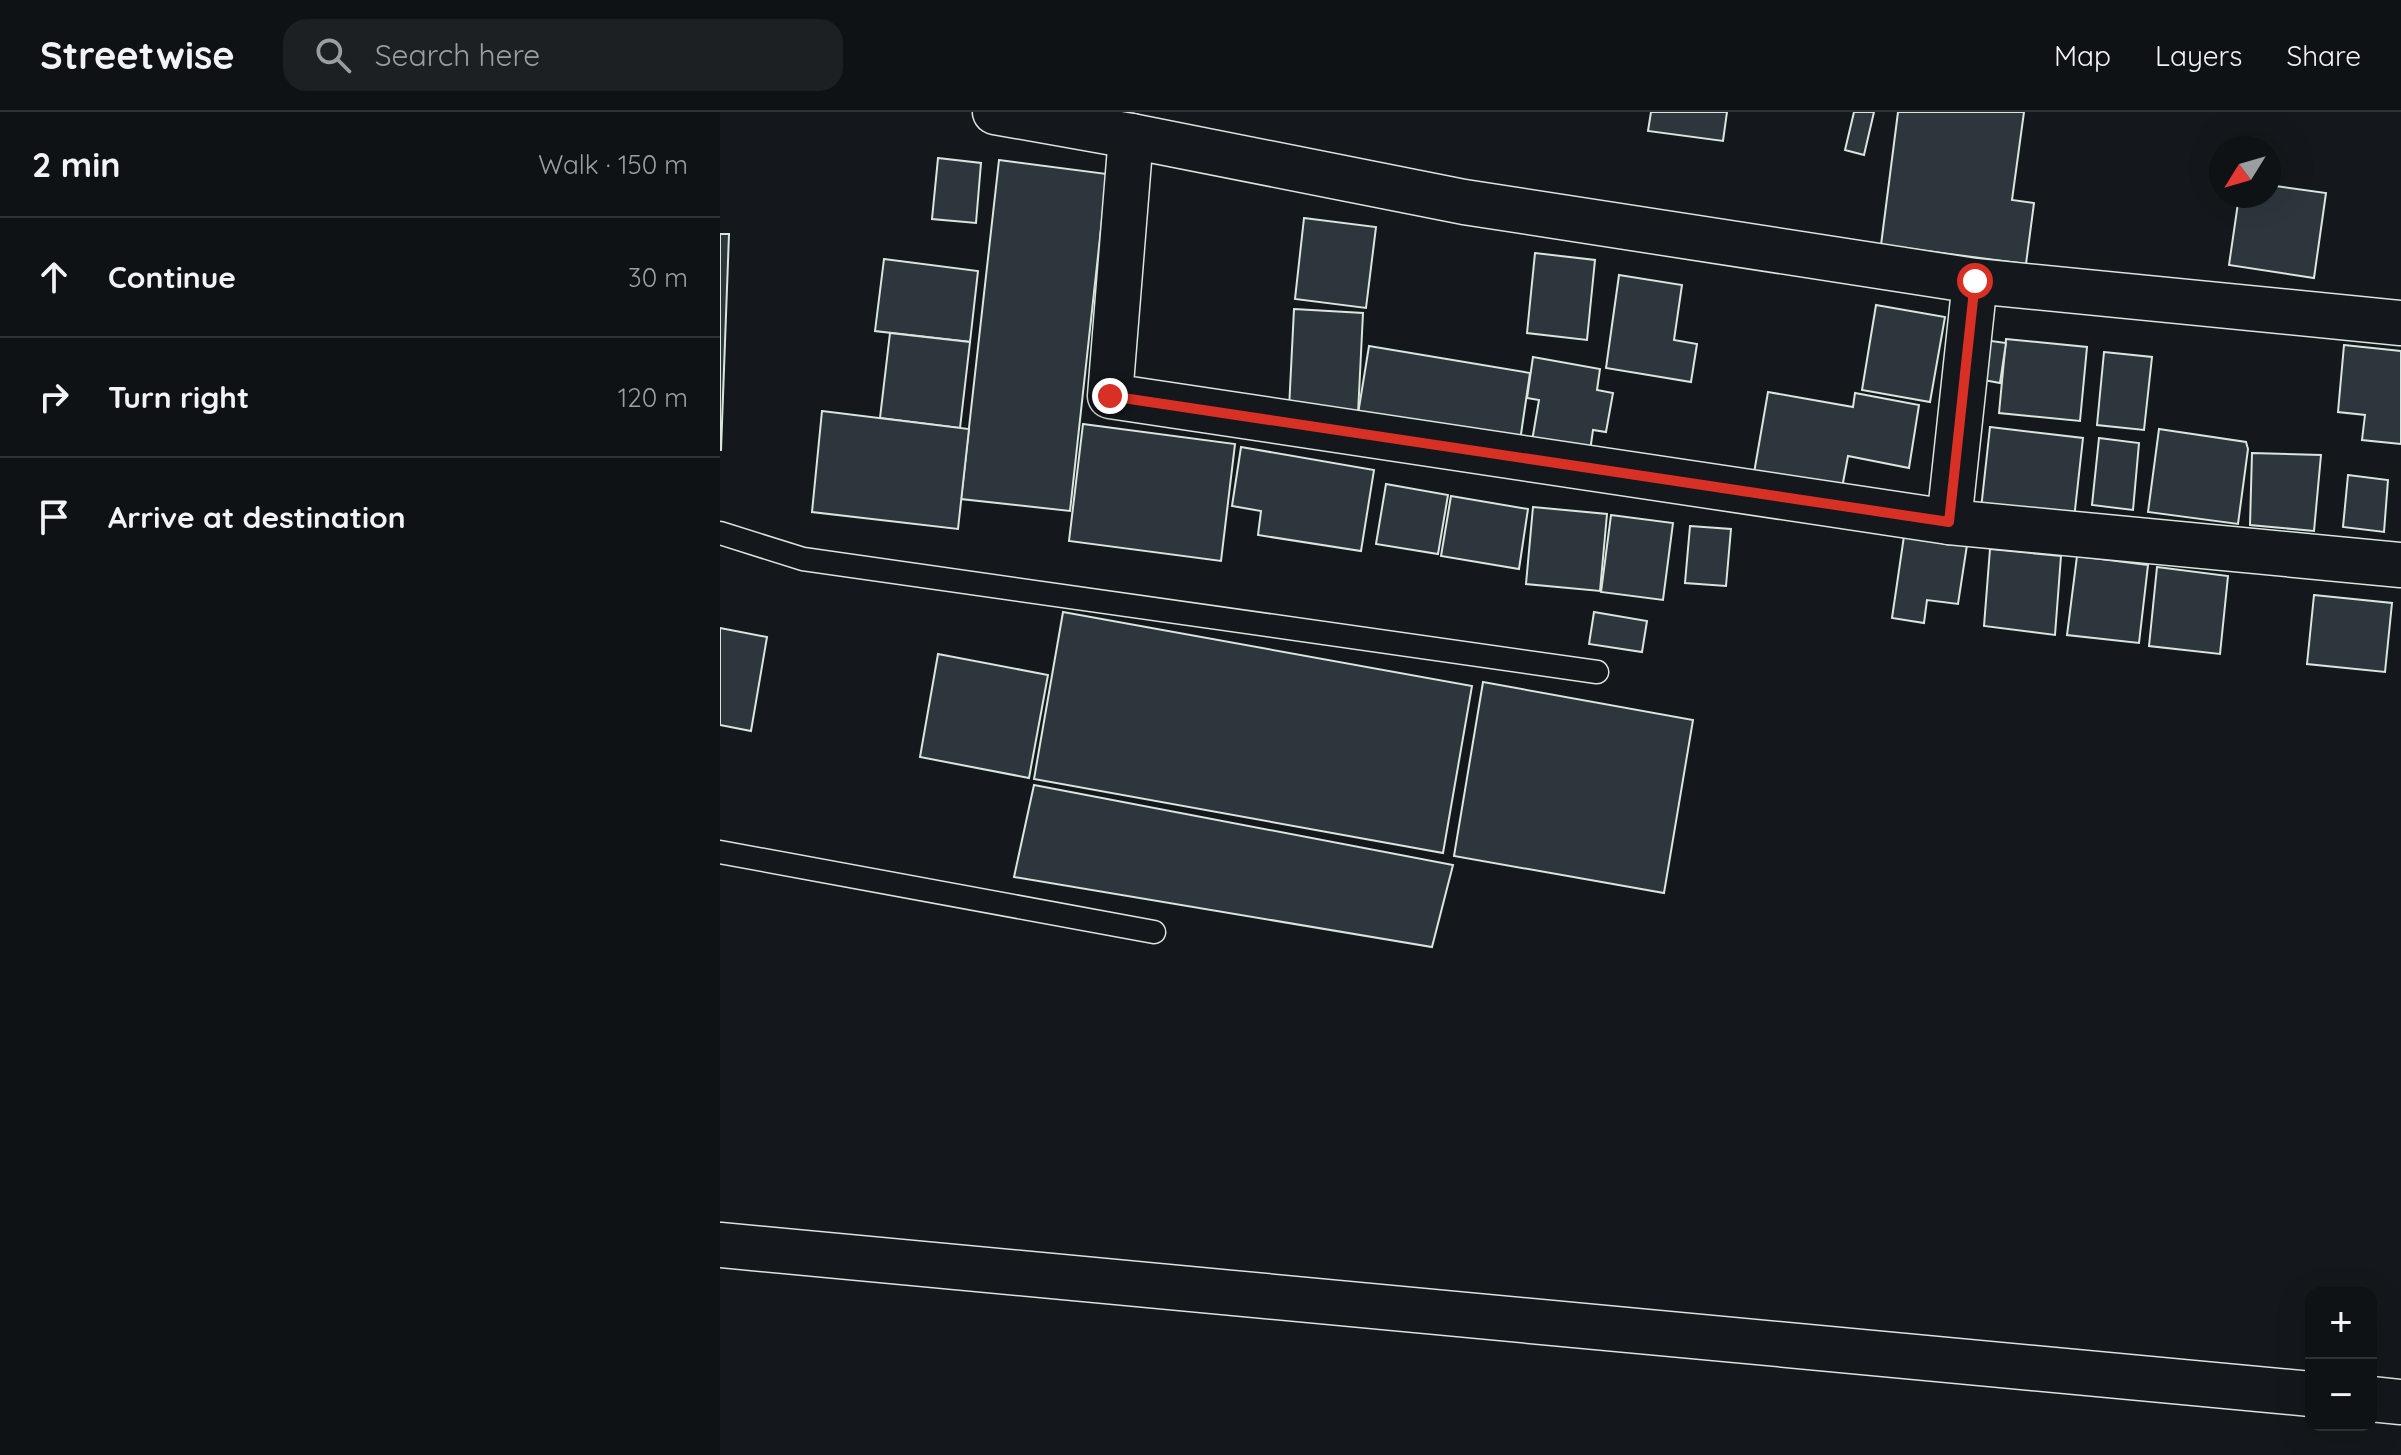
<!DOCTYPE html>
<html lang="en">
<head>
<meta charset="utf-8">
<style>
	:root { --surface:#0f1215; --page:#1d2022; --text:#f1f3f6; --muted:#9b9ea0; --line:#2f3234 }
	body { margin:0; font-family:Quicksand,sans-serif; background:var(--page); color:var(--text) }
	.controls { position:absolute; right:24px; bottom:24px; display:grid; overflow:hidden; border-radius:16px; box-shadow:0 8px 32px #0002 }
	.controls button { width:72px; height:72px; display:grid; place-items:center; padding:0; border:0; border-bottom:2px solid var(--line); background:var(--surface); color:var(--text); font:40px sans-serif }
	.compass { position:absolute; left:1489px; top:24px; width:72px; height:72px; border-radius:50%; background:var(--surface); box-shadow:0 8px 32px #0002; rotate:233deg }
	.stop { position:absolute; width:24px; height:24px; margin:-18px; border:6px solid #d93025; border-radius:50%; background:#fff }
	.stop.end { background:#d93025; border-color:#fff; box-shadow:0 2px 8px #0008 }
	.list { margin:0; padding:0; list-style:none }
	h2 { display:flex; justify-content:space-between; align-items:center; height:104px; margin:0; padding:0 32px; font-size:34px }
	h2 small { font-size:26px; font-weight:400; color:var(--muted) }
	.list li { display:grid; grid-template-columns:52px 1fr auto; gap:24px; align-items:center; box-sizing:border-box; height:120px; padding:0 32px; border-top:2px solid var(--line) }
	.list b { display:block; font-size:30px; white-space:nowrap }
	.list em { font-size:26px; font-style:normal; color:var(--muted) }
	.icon { flex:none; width:44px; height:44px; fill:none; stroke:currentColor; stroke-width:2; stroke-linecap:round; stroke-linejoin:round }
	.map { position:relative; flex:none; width:1681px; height:1343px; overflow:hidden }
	header { display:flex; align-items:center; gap:48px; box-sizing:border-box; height:112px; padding:0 40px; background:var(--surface); border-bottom:2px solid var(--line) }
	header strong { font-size:38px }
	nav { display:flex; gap:44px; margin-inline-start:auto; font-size:28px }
	.search { width:560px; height:72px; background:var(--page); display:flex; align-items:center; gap:20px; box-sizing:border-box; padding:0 28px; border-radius:24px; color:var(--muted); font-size:30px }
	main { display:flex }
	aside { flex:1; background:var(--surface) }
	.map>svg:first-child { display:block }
	.building { fill:#2c363c; stroke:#d8e6dc; stroke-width:2 }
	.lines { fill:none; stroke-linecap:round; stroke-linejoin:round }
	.service-casing { stroke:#d8e6dc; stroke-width:25 }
	.minor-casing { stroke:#d8e6dc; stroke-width:47 }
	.tertiary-casing { stroke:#d8e6dc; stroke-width:47 }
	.service { stroke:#14181c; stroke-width:22 }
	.minor { stroke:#14181c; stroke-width:44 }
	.tertiary { stroke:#14181c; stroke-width:44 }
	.route { stroke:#d93025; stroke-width:10 }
</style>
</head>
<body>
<header>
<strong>Streetwise</strong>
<div class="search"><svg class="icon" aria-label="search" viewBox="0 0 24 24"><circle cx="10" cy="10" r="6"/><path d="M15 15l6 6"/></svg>Search here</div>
<nav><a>Map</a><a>Layers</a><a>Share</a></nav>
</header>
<main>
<aside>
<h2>2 min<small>Walk · 150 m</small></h2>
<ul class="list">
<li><svg class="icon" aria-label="ahead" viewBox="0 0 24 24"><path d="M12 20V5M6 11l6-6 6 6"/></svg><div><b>Continue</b></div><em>30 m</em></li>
<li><svg class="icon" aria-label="right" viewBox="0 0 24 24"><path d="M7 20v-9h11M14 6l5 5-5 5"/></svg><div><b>Turn right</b></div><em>120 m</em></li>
<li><svg class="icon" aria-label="arrive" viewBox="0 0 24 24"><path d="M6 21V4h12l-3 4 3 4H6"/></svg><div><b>Arrive at destination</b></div></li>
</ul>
</aside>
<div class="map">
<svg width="1681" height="1343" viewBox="0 0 1681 1343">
	<rect width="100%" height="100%" fill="#14181c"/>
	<!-- building -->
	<g class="building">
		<path d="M931 0H1007L1003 29 928 19Z"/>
		<path d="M1134 0H1154L1144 43 1125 38Z"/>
		<path d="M1178 0H1304L1292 88 1314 91 1306 152 1161 133Z"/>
		<path d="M218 46 261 51 256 111 212 107Z"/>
		<path d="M279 48 387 62 350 399 241 387Z"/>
		<path d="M1549 73 1606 81 1594 166 1509 153 1519 84H1549Z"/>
		<path d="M584 106 656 115 646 196 575 187Z"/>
		<path d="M0 122H9L1 338H0Z"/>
		<path d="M815 141 875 148 867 228 807 221Z"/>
		<path d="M164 147 258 159 250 230 155 219Z"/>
		<path d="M899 163 962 173 954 228 977 232 971 270 886 256Z"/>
		<path d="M1156 193 1225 205 1210 290 1142 278Z"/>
		<path d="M574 197 643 201 638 302 569 297Z"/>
		<path d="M170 221 250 230 240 316 160 306Z"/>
		<path d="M1286 227 1367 235 1360 309 1279 301Z"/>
		<path d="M1264 228 1286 231 1280 271 1258 267Z"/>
		<path d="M1624 233 1681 239V332L1642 328 1645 303 1618 300Z"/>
		<path d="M649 234 810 261 800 329 638 302Z"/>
		<path d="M1384 240 1432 245 1424 318 1377 313Z"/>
		<path d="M813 245 880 257 877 278 893 281 886 320 873 318 870 339 812 329 819 288 807 286Z"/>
		<path d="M1048 280 1133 295 1135 281 1199 293 1189 356 1128 344 1122 376 1034 361Z"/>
		<path d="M102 299 249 317 238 417 92 400Z"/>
		<path d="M363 312 515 332 501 449 349 429Z"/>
		<path d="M1270 315 1363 326 1354 407 1261 397Z"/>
		<path d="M1439 317 1526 330 1528 337 1518 412 1428 400Z"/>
		<path d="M1379 326 1419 331 1413 398 1372 393Z"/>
		<path d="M521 335 654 358 641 439 538 423 541 399 512 394Z"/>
		<path d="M1532 341 1601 343 1594 419 1530 413Z"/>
		<path d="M1628 363 1668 368 1664 420 1623 415Z"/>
		<path d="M666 372 728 383 718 442 656 432Z"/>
		<path d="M731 384 808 397 799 457 721 444Z"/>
		<path d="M813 395 887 402 880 479 806 472Z"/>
		<path d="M891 403 953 411 943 488 881 480Z"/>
		<path d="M970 414 1011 417 1006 474 965 471Z"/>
		<path d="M1184 424 1247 433 1238 492 1207 488 1204 511 1172 506Z"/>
		<path d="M1270 437 1341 444 1335 523 1264 514Z"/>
		<path d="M1357 444 1428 453 1419 531 1347 523Z"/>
		<path d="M1437 455 1508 464 1500 542 1429 534Z"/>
		<path d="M1594 483 1672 491 1665 560 1587 552Z"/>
		<path d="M343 500 752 574 723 741 314 667Z"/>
		<path d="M874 500 927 509 922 540 869 532Z"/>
		<path d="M0 516 47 525 31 619 0 613Z"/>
		<path d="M218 542 328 563 309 666 200 645Z"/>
		<path d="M763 570 973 608 944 781 734 744Z"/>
		<path d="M314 673 733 753 712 835 294 765Z"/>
	</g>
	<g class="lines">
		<!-- service casing -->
		<g class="service-casing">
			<g id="service">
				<path d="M0 421 83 447 877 560"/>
				<path d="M0 740 434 820"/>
			</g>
		</g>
		<!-- minor casing -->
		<g class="minor-casing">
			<g id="minor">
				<path d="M275 0 411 24 744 90 1255 169 1681 211"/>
				<path d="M411 24 390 284 1229 410 1681 453"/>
				<path d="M1229 410 1255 169"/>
			</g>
		</g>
		<!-- tertiary casing -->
		<g class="tertiary-casing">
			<g id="tertiary">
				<path d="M0 1133 1591 1282"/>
				<path d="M1651 1287 1681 1290"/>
			</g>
		</g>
		<!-- service -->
		<use href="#service" class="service"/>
		<!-- minor -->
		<use href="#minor" class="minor"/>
		<!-- tertiary -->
		<use href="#tertiary" class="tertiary"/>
	</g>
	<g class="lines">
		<!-- route -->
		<path class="route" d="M390 284 1229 410 1255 169"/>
	</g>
</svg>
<div class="controls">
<button>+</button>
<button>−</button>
</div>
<svg class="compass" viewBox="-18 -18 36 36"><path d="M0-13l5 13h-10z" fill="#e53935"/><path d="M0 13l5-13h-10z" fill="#9b9ea0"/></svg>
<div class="stop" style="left:1255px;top:169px"></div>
<div class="stop end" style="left:390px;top:284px"></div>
</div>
</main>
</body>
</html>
